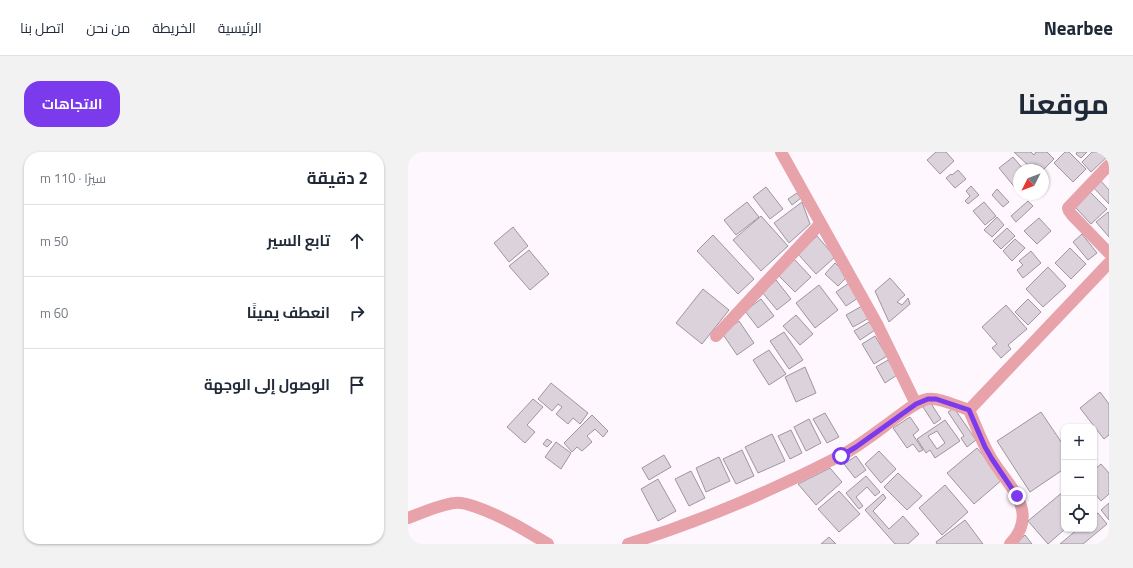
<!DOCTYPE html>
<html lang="ar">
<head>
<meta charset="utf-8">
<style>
	:root { --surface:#fff; --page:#f2f2f3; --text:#1f2937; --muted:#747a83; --line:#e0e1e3; --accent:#7c3aed }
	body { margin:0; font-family:"Titillium Web",Cairo,sans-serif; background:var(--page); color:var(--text); direction:rtl }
	.controls { position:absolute; right:12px; bottom:12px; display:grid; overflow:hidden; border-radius:8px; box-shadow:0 1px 3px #0004 }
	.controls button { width:36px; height:36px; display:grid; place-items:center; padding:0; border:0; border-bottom:1px solid var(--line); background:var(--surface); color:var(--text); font:20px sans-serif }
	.compass { position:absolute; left:605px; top:12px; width:36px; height:36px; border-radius:50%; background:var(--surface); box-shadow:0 1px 3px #0004; rotate:228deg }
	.stop { position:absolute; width:12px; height:12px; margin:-9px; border:3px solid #7c3aed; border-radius:50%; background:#fff }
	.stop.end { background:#7c3aed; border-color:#fff; box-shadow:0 1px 4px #0008 }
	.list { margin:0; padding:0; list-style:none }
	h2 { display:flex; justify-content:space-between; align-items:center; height:52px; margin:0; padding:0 16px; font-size:17px }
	h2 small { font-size:13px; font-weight:400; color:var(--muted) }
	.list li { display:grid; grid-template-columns:26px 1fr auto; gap:12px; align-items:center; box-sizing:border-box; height:72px; padding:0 16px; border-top:1px solid var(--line) }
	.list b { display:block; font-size:15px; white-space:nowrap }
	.list em { font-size:13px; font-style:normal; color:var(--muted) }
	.icon { flex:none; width:22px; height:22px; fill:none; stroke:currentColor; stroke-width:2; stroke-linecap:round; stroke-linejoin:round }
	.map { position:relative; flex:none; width:701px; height:392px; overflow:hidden; direction:ltr; border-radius:16px }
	header { display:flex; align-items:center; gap:24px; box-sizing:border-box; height:56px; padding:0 20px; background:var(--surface); border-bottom:1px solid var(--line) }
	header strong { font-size:19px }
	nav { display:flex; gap:22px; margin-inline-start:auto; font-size:14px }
	.intro { display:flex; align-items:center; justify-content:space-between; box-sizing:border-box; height:96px; padding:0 24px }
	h1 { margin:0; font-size:28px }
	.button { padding:10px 18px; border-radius:16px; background:var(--accent); color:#fff; font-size:14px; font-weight:700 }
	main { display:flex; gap:24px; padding:0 24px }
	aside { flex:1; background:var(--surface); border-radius:16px; box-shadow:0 1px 3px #0004 }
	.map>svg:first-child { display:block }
	.building { fill:#dbd2db; stroke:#9e959e; fill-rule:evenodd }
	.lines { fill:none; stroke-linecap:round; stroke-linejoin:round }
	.street { stroke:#e7a2aa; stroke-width:12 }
	.route { stroke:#7c3aed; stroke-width:5 }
</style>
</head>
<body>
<header>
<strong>Nearbee</strong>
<nav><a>الرئيسية</a><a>الخريطة</a><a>من نحن</a><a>اتصل بنا</a></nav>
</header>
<div class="intro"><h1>موقعنا</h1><a class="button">الاتجاهات</a></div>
<main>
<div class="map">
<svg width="701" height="392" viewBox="0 0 701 392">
	<rect width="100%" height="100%" fill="#fff7fe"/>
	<!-- building -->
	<g class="building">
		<path d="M528 0H538L546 9 532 22 519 8Z"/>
		<path d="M606 0H623L626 3 628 0H639L646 7 635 18 627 12 623 16Z"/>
		<path d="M657 0H661L678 17 665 30 646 11Z"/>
		<path d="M669 0H679L673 6 668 2Z"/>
		<path d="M684 0H701V3L683 20 674 10Z"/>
		<path d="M605 5 616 18H611V36L609 38 591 16Z"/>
		<path d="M550 18 558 27 547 36 538 26 543 22 544 23Z"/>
		<path d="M692 28 701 38V52L685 35Z"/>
		<path d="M563 34 571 43 560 52 557 49 562 44 558 39Z"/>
		<path d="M358 35 375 57 362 67 345 45Z"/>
		<path d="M589 37 601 50 595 55 584 43Z"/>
		<path d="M682 40 699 57 683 72 666 54Z"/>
		<path d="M389 41 393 46 384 53 380 47Z"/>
		<path d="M620 49 625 54 608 70 603 64Z"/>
		<path d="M339 50 351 65 328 83 316 68Z"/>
		<path d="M394 50 402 72 381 91 366 71Z"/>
		<path d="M576 50 588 64 577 73 565 59Z"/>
		<path d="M700 60 701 61V85L688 70Z"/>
		<path d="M353 64 380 94 353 119 325 88Z"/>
		<path d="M589 65 596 73 584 85 576 78Z"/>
		<path d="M631 66 643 79 629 92 616 79Z"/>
		<path d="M105 75 120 94 101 110 86 91Z"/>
		<path d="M599 76 607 84 593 97 585 89Z"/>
		<path d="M674 82 689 101 680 108 665 90Z"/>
		<path d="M305 83 346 127 330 142 289 99Z"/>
		<path d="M409 84 427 105 408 122 390 102Z"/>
		<path d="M607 87 617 96 604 109 595 99Z"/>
		<path d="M662 96 678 112 663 127 647 111Z"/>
		<path d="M121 98 141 122 122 138 101 114Z"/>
		<path d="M623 99 633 111 615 126 609 118 615 113 611 109Z"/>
		<path d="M386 107 403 125 387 140 369 122Z"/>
		<path d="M427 111 440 124 430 134 417 122Z"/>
		<path d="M640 115 658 134 635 155 618 137Z"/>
		<path d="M482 126 497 143 489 150 494 153 500 146 502 152 481 170 467 139Z"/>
		<path d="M368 128 383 147 369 158 354 140Z"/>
		<path d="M441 131 450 146 438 154 428 140Z"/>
		<path d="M411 133 430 158 407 176 388 151Z"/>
		<path d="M295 137 321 158 294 192 268 171Z"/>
		<path d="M353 147 366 164 350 176 337 159Z"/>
		<path d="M620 147 633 160 620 173 607 160Z"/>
		<path d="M598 153 619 177 600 193 603 197 593 206 584 196 589 192 574 175Z"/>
		<path d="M454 154 461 166 445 175 438 163Z"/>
		<path d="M388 163 405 182 392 193 375 174Z"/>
		<path d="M331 169 346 191 329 203 314 181Z"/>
		<path d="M461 170 467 178 452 188 446 179Z"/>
		<path d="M376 180 395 208 381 217 362 189Z"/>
		<path d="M467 184 479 204 466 212 454 192Z"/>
		<path d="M361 198 378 222 361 233 345 208Z"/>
		<path d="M480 208 489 223 477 231 468 215Z"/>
		<path d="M397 215 408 241 388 250 377 225Z"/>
		<path d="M143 231 180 261 172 272 165 266 160 272 148 262 154 255 150 252 144 259 130 247Z"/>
		<path d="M692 240 701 252V283L696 287 672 256Z"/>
		<path d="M125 247 135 255 119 273 127 280 117 291 99 275Z"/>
		<path d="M522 250 533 267 526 272 515 255Z"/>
		<path d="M546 256 568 288 559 295 553 286 556 284 540 260Z"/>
		<path d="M633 260 656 294V317L622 340 589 289Z"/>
		<path d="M417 261 431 285 419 291 405 267Z"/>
		<path d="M184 263 200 279 195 285 187 277 179 284 184 290 174 299 169 295 164 300 156 291Z"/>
		<path d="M502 265 511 278 505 283 515 298 511 300 505 292 499 296 485 276Z"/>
		<path d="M401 267 413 291 398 299 386 275Z"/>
		<path d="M537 268 552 289 527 306 522 298 518 301 509 287ZM529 279 537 291 529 297 520 284Z"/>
		<path d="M383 278 394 301 382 307 370 284Z"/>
		<path d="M364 282 377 309 350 321 337 295Z"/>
		<path d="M139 287 144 290 139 295 135 292Z"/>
		<path d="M148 290 163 301 153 317 137 305Z"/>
		<path d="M569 296 595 327 566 352 539 321Z"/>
		<path d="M334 298 346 324 328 332 315 307Z"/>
		<path d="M471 299 488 317 473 331 457 312Z"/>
		<path d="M256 303 263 315 241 328 234 316Z"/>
		<path d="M448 304 458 318 447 326 436 312Z"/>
		<path d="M311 305 322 329 298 340 288 316Z"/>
		<path d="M693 312 701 321V342L693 349 686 341V318Z"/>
		<path d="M422 316 434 330 408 353 390 332Z"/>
		<path d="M283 319 297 346 281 354 267 327Z"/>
		<path d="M490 321 514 344 499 358 476 335Z"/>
		<path d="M458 324 472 340 467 344 459 335 448 345 455 354 451 357 438 341Z"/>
		<path d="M250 327 268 359 250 369 233 337Z"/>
		<path d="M537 333 560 360 534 383 511 356Z"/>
		<path d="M431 339 452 362 431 380 410 357Z"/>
		<path d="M656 339 657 377 640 392 620 369Z"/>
		<path d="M475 342 478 346 465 359 481 377 495 364 511 382 500 392H487L457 358Z"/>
		<path d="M701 351V368L693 358Z"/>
		<path d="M690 361 699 372 675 392H652L670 377H686V364Z"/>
		<path d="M557 368 575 392H529L528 390Z"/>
		<path d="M617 383 624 392H607Z"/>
		<path d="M421 385 428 392H413Z"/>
	</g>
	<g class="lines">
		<!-- street -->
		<g class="street">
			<path d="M373 0 469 172 508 252"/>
			<path d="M701 13 660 56 661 59 664 63 701 101"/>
			<path d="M308 184 412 72"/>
			<path d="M561 258 701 111"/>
			<path d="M0 366C14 361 33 352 47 351 54 350 62 353 68 355 94 364 117 378 140 392"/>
			<path d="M220 392C293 369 364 339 432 304 452 294 471 278 489 265 499 258 509 249 520 247 530 245 551 255 561 258 568 274 574 291 583 306 600 334 633 360 602 392"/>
		</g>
	</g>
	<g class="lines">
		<!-- route -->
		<path class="route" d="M433 304 448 295 508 252 520 247H528L561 258 577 295 584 307 609 344"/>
	</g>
</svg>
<div class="controls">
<button>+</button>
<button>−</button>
<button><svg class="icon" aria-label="locate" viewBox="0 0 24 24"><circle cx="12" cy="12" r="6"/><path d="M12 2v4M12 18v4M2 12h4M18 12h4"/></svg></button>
</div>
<svg class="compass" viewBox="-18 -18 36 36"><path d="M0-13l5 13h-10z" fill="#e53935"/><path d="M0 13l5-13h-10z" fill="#747a83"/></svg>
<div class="stop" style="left:433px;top:304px"></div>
<div class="stop end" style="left:609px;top:344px"></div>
</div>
<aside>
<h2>2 دقيقة<small>سيرًا · 110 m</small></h2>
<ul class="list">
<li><svg class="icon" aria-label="ahead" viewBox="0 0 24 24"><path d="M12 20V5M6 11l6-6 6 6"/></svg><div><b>تابع السير</b></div><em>50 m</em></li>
<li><svg class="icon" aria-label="right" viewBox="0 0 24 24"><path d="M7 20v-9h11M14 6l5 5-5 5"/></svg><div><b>انعطف يمينًا</b></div><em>60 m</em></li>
<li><svg class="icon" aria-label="arrive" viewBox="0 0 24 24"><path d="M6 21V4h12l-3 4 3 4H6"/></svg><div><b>الوصول إلى الوجهة</b></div></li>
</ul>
</aside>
</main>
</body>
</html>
